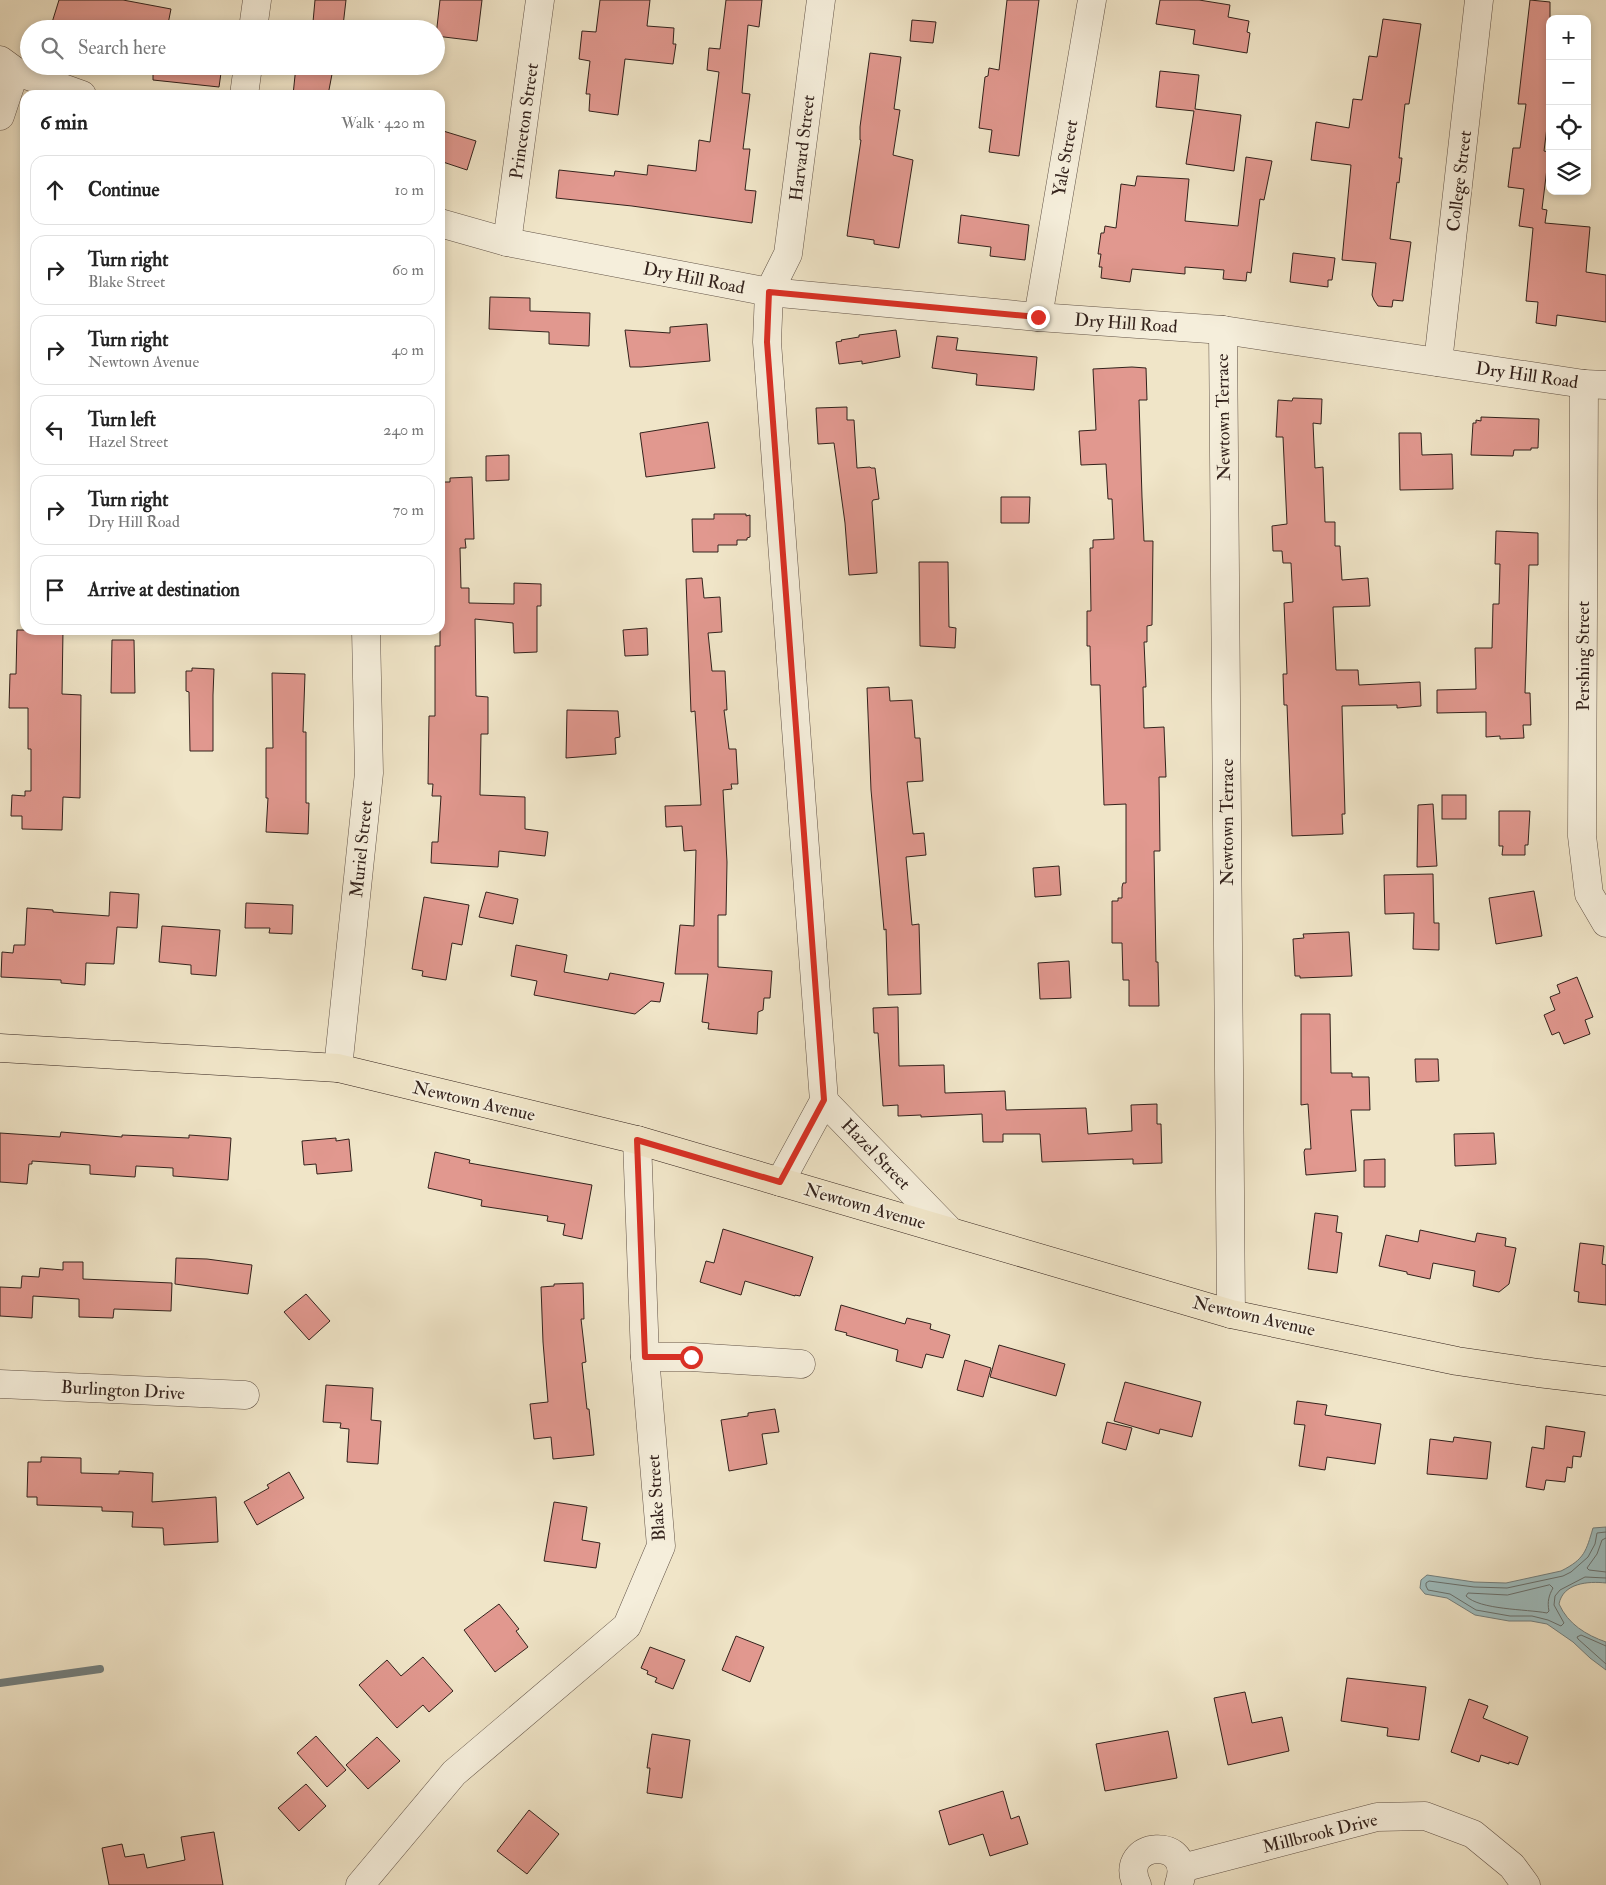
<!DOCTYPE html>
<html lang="en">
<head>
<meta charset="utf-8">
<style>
	:root { --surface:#fff; --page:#f6f6f6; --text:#222; --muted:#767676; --line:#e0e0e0 }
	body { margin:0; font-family:"IM FELL Double Pica",serif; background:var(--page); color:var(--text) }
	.controls { position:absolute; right:15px; top:15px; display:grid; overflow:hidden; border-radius:10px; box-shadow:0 2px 8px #0003 }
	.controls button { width:45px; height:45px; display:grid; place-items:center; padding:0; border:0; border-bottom:1px solid var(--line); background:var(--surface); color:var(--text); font:25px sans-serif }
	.stop { position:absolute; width:15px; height:15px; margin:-11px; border:4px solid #d93025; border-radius:50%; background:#fff }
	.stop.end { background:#d93025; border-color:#fff; box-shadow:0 1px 5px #0008 }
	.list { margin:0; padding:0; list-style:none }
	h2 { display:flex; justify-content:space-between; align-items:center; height:65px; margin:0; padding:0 20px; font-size:21px }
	h2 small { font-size:16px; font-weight:400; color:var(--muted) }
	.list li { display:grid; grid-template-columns:32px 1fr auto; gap:15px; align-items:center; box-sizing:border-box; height:70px; margin:0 10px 10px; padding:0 10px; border:1px solid var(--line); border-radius:15px }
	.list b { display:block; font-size:19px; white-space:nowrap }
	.list p { margin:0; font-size:16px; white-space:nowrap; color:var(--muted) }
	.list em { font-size:16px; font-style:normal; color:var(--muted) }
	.icon { flex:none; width:28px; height:28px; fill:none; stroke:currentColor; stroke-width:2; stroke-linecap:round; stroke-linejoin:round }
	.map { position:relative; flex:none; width:1606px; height:1885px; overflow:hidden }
	.search { position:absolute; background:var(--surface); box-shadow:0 2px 8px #0003; left:20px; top:20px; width:425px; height:55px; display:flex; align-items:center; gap:12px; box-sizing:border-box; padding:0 18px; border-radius:28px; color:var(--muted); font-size:19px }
	.panel { position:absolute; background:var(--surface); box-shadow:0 2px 8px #0003; left:20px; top:90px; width:425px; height:545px; border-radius:15px }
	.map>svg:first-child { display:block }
	.water { fill:#9ebdbf; stroke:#737f7e }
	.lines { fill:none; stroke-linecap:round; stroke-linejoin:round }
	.shore { stroke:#68706e; stroke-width:1 }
	.stream { stroke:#737f7e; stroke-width:8 }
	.building { fill:#e1988f; stroke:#33221c }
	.minor-casing { stroke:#625347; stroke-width:29 }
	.major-casing { stroke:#33221c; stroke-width:29 }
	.minor { stroke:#f5eedb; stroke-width:28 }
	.major { stroke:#f0e5c8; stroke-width:28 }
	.route { stroke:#d93025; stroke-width:6 }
	.labels { text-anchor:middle; stroke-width:4; stroke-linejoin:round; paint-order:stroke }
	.street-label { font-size:18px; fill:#33221c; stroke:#f5eedb }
</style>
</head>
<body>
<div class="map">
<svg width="1606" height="1885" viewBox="0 0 1606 1885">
	<rect width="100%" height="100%" fill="#f0e5c8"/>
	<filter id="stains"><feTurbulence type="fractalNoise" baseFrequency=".004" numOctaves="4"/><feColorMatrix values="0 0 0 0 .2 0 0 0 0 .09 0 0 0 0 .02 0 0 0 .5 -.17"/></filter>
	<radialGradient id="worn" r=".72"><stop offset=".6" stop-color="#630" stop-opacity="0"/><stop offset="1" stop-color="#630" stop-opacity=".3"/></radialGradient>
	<!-- water -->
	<path class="water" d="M1606 1527V1583C1588 1581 1563 1583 1559 1604 1568 1624 1586 1635 1606 1642V1670L1590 1658 1573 1642 1547 1624 1531 1621H1509L1475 1615 1447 1598 1425 1594 1420 1588 1421 1580 1427 1575 1474 1582 1506 1583 1561 1571C1585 1559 1586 1551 1593 1528Z"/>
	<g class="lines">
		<!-- shore -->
		<g class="shore">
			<path d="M1606 1532 1597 1533 1595 1544 1588 1557 1571 1572 1563 1576 1507 1588 1474 1587 1429 1581 1426 1583V1586L1428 1590 1450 1594 1476 1610 1510 1616H1532L1548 1620 1561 1626 1564 1623 1554 1605 1555 1596 1560 1590 1585 1577 1606 1578"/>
			<path d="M1606 1538 1602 1540 1597 1554 1587 1568 1589 1570 1606 1572"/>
			<path d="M1550 1585 1553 1588C1549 1595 1547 1602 1549 1611L1547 1613C1526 1609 1480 1610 1466 1596L1468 1593 1507 1595Z"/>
			<path d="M1606 1646 1581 1635 1577 1637 1578 1639 1606 1664"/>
		</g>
		<!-- stream -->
		<path class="stream" d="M0 1683 100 1669"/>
	</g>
	<!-- building -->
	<g class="building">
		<path d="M59 0H123L171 9 167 29H50Z"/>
		<path d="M315 0H346L343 26 313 22Z"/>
		<path d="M440 0H482L477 41 436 36Z"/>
		<path d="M600 0H650L647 26 674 28 673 44H676L673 64 625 59 618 115 589 111 590 94H586L590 61 579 59 582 31 596 32Z"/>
		<path d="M726 0H762L759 27 748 25 742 93 750 94 743 149H750L745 190 756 191 752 223 632 206 556 198 559 170 614 176 615 171 647 175 648 165 696 171 699 140 710 142 719 72 707 70 709 48 720 49Z"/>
		<path d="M1007 0H1039L1019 156 989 152 992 130 979 128 985 77 988 76 989 68 999 70Z"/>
		<path d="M1160 0H1199L1230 5 1228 17 1249 21 1247 32 1250 33 1247 53 1193 44 1195 30 1156 24Z"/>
		<path d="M1530 0 1550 2V103L1544 151 1549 152 1542 209 1547 210 1545 223 1590 227 1586 272 1606 275V322L1557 315 1556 326 1536 323 1538 302 1526 301 1533 228 1519 226 1524 189 1508 187 1513 148H1520L1526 104H1518Z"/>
		<path d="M1383 19 1421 24 1409 104H1405L1399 158H1402L1399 183 1397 182 1390 239 1411 242 1403 301 1393 300 1392 307 1378 306 1374 300 1372 295 1376 263 1342 260 1351 165 1311 160 1316 122 1349 128 1353 99 1362 100 1369 56 1377 57Z"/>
		<path d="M912 20 936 22 933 43 910 41Z"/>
		<path d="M870 53 901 57 894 109 900 110 893 155 913 160 899 248 874 244V240L847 236 861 140H860V127Z"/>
		<path d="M153 66H222L219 87 153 80Z"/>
		<path d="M296 66H328L327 68 333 69 328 95H293Z"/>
		<path d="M1160 71 1199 75 1195 109 1241 115 1234 171 1186 164 1194 111 1156 107Z"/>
		<path d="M440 130 476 141 467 170 440 161Z"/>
		<path d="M1246 157 1272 161 1264 200 1260 199 1251 273 1247 272 1246 281 1223 279 1224 270 1185 267V274L1132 269 1130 282 1101 278 1102 267H1099L1101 254H1098L1101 233H1104L1105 226 1116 228 1121 184 1135 186 1137 176 1189 179 1185 221 1238 226Z"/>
		<path d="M961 215 1029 225 1025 260 990 256 991 247 958 243Z"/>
		<path d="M1293 253 1335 258 1332 280H1328V287L1290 282Z"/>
		<path d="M490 297 530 298V311L590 313 589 346 549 344V332L489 329Z"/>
		<path d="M707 324 710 361 641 367H630L625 330 670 333V327Z"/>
		<path d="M896 330 900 357 862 364V361L839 364 836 342 842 341 841 340 859 337V335Z"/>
		<path d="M937 336 958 338 956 350 1037 357 1034 390 976 385 977 374 932 368Z"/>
		<path d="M1132 367 1146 368 1147 400H1139L1142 497 1144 541H1153L1152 625 1147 626V642H1144L1146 687H1143L1144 728 1164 727 1166 777H1159L1160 851H1154L1156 962H1158L1159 1006H1129V980H1123L1122 943H1112V901H1118V898H1122V887L1123 883H1126V804L1104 805 1100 685H1091L1090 646H1087V611H1091L1090 548H1093V540L1114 539 1112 499H1108L1106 464 1081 465 1079 431 1096 430 1093 369Z"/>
		<path d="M1293 398 1322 399 1321 424 1313 423 1315 468 1323 467 1325 522H1335V546H1340L1342 580 1368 578 1370 606 1333 607 1336 670H1358L1359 685 1420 682 1421 706 1397 708V705L1342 706 1345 814H1342L1343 834 1292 836 1287 705H1284L1283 674H1287L1284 603 1293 602 1291 563H1283L1282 551H1273L1272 526 1287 524 1283 437H1276L1278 400 1292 401Z"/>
		<path d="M847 407V420H854L857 468 870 467 871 468H875L879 499 873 500 872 502 877 573 849 575 845 523 834 443 818 444 816 408Z"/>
		<path d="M1481 417 1539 419 1538 448H1531V450H1514L1513 456 1471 455 1473 423H1476V420L1481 421Z"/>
		<path d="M708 422 715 468 646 477 640 433Z"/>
		<path d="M1399 433H1421L1422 455 1452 454 1453 489 1400 490Z"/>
		<path d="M509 455V480L486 481V456Z"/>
		<path d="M472 477 474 539H465L466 548H460L461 588H469V603L514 604V583L541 584V606H537V652L514 653 513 623 475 619 476 696 488 697V734H481L480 795 525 797V829L548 832 545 856 499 851 498 867 431 863 432 842H438L441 796H432L433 784H428L429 716H435V646H440V487L441 482H450V478Z"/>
		<path d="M1001 497H1030L1029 523H1001Z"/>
		<path d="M714 514H746V516L750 515V537L747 538V540H737V545H718V552H693L692 519H714Z"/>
		<path d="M1496 531 1538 533V565H1529L1525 693H1530L1531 725H1523L1524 738 1500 739V736L1486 737V712L1437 713V690L1476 689 1475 648H1492L1493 604H1499L1500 564H1495Z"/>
		<path d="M919 562H948L949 627 956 628 955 648 920 646Z"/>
		<path d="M702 578 704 598 720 597 722 632 708 633 712 671H725L727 710H724L729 749H736L738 784H731L732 789 723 790 727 862 726 915H718V967L772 971 770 998H764L763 1010 758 1012 757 1034 708 1029 709 1023 702 1022 708 974H675L680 925 694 926 696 850 684 851 682 826 666 827 665 806 701 805 695 711 691 712 686 579Z"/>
		<path d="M647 628 648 655 625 656 623 630Z"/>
		<path d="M17 630H63L62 694 81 695 80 798 63 797 62 830 22 829V816H11L12 795 25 796V791H31V749H28V708H9L10 674H16Z"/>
		<path d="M112 640H134L135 693H111Z"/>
		<path d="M192 668 214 669 213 695V751H190L189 692 186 691V671H192Z"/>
		<path d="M272 673 305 674 303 732H306V803H309L308 834 266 832 268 798H266V748H273Z"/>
		<path d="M889 687 890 701 912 700 915 738H920L923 781 907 782 913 834 924 833 926 855 906 857 912 925 919 924 921 994 888 995 886 929 884 930 871 790 867 688Z"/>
		<path d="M567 710 618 711 620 737 615 738 616 754 566 758Z"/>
		<rect x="1442" y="795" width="24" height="24"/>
		<path d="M1433 804 1437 866 1417 867 1418 805Z"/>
		<path d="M1499 811H1530L1528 845H1525V855H1502L1503 846H1499Z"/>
		<path d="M1059 866 1061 895 1035 897 1033 868Z"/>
		<path d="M1433 874 1434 923H1439V950L1413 949 1414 913 1385 914 1384 875Z"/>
		<path d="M1534 891 1542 936 1496 944 1489 898Z"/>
		<path d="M110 892 139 894 137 928 117 927 114 964 86 963 85 985 61 983V980L1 977 2 952 13 953 14 945H25L27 908 53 910V912L109 916Z"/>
		<path d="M486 892 518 899 513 924 479 917Z"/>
		<path d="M424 897 469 905 462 945 452 943 446 980 422 976 423 971 412 969Z"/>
		<path d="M246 903 293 905 292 934 269 933 270 928H245Z"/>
		<path d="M162 926 220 930 216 976 191 974V965L159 962Z"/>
		<path d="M1349 932 1352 976 1300 978V976H1295L1293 939 1304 938 1303 934Z"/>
		<path d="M516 945 567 955 564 972 608 980 610 973 664 983 660 1002 651 1001 635 1014 534 995 537 981 511 976Z"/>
		<path d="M1069 961 1071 998 1040 999 1038 963Z"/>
		<path d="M1577 977 1593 1017 1585 1020 1590 1034 1564 1044 1559 1032 1552 1035 1544 1015 1555 1010 1550 997 1560 993 1557 985Z"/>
		<path d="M898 1007 899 1066 944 1065 945 1093 1005 1091 1006 1110 1086 1108 1088 1134 1132 1131 1131 1105 1157 1104V1124H1161L1162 1163 1133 1164V1159L1042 1162 1040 1134H1003V1142H983L982 1114 921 1117V1115L898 1116V1105L883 1106 878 1033H874L873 1008Z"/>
		<path d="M1301 1014H1330L1331 1073H1352V1077H1369L1370 1110H1351L1356 1171 1306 1175 1304 1152 1305 1149H1311L1308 1104 1301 1105Z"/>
		<path d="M1415 1059H1438L1439 1081 1416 1082Z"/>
		<path d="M61 1132 122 1137V1135L189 1138V1135L231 1138 228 1180 173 1176V1168L136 1166 135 1177 90 1174V1165L32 1161V1164H29L27 1184 0 1182V1133L60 1137Z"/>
		<path d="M1494 1133 1496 1164 1455 1166 1454 1134Z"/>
		<path d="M336 1138V1141L349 1139 352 1171 317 1174 316 1164 304 1165 302 1141Z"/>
		<path d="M435 1152 470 1160 469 1163 592 1185 582 1239 563 1235 565 1224 547 1221 548 1216 481 1206 482 1200 428 1188Z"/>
		<path d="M1385 1159V1187H1364V1160Z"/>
		<path d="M1315 1213 1338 1216 1336 1232 1342 1233 1337 1273 1308 1269Z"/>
		<path d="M723 1229 813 1257 800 1296 795 1295V1296L745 1281 741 1295 700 1282 706 1261 714 1263Z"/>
		<path d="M1420 1230 1475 1242 1477 1233 1506 1238 1505 1246 1516 1248 1509 1284 1499 1292 1473 1286 1475 1271 1433 1263 1430 1279 1407 1274V1272L1379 1266 1386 1235 1418 1242Z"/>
		<path d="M1580 1243 1604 1246 1602 1264 1606 1265V1305L1578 1302 1579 1292 1574 1291Z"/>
		<path d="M176 1258 207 1259 252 1265 248 1294 175 1284Z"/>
		<path d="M63 1262H83V1279L172 1283 171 1311 114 1309 113 1318 79 1317V1299L33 1296 32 1318 0 1316V1287L21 1288 22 1276 39 1277 40 1268 63 1270Z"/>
		<path d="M583 1283 584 1319H581L586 1362 582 1363 587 1409H589L594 1455 553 1459 551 1437 534 1439 530 1404 548 1402 543 1342 541 1287 554 1286V1284Z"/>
		<path d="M306 1294 330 1321 309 1340 284 1312Z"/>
		<path d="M841 1305 905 1324 907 1318 931 1324 930 1329 950 1335 943 1358 926 1354 922 1368 896 1361 898 1350 846 1335 847 1333 835 1330Z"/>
		<path d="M999 1345 1065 1364 1056 1396 990 1377Z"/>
		<path d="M965 1360 991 1368 983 1397 957 1390Z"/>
		<path d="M1125 1382 1201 1402 1192 1437 1160 1429 1159 1434 1114 1421Z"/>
		<path d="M326 1385 373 1388 371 1420 381 1421 378 1464 347 1462 349 1429 340 1428 341 1423 323 1422Z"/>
		<path d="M1297 1401 1327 1405 1325 1415 1381 1424 1375 1464 1327 1457 1325 1470 1299 1466 1305 1425 1294 1424Z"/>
		<path d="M775 1409 779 1432 762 1434 767 1464 729 1471 721 1420 748 1416V1413Z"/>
		<path d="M1107 1422 1132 1428 1126 1450 1102 1443Z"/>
		<path d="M1546 1426 1585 1432 1581 1457 1573 1456 1572 1468 1567 1467 1565 1482 1546 1480 1544 1490 1526 1487 1532 1447 1544 1449Z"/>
		<path d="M1454 1437 1491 1442 1487 1479 1427 1474 1430 1439 1453 1442Z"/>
		<path d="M41 1457 81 1458V1473L119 1474V1471L153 1473 152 1502 216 1497 218 1542 164 1545 163 1528 132 1527 133 1512 102 1511V1507L37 1505V1497H27L28 1462H41Z"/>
		<path d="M289 1472 304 1498 257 1525 244 1502 269 1488 267 1485Z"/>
		<path d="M554 1502 587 1507 582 1540 600 1543 596 1568 544 1561Z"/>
		<path d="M499 1604 519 1629 516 1631 528 1647 495 1672 464 1630Z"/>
		<path d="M736 1636 764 1647 750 1682 722 1670Z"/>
		<path d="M650 1647 685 1660 673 1689 655 1682 657 1678 647 1674 648 1671 641 1668Z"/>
		<path d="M423 1657 453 1691 429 1712 423 1705 397 1728 359 1685 387 1660 401 1676Z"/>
		<path d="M1347 1678 1426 1687 1419 1740 1387 1736 1388 1728 1341 1721Z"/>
		<path d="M1245 1692 1252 1723 1282 1717 1289 1751 1228 1765 1214 1698Z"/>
		<path d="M1469 1699 1488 1706 1483 1718 1528 1737 1518 1765 1509 1762V1764L1481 1755 1479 1762 1451 1752Z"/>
		<path d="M1168 1731 1177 1778 1105 1791 1096 1744Z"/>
		<path d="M652 1734 690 1740 682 1798 647 1793 650 1768H647Z"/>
		<path d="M316 1736 346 1770 327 1787 297 1753Z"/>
		<path d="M377 1737 400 1761 368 1789 346 1765Z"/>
		<path d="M306 1784 326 1806 299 1831 278 1808Z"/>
		<path d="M1003 1791 1011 1819 1019 1816 1028 1844 990 1856 983 1834 949 1845 939 1811Z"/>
		<path d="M529 1810 559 1834 527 1874 497 1851Z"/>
		<path d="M214 1832 223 1885H109L102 1848 122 1844 125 1857 144 1854 147 1868 185 1860 181 1837Z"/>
	</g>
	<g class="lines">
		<!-- minor casing -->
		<g class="minor-casing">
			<g id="minor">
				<path d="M253 29 257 0"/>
				<path d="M0 60 15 71 82 95"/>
				<path d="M244 95 248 66"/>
				<path d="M0 116 15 71"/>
				<path d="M440 223 507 242 769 292 1038 317 1223 330 1584 384 1606 385"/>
				<path d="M507 242 540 0"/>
				<path d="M1038 317 1092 0"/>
				<path d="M1223 330 1231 1314"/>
				<path d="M1438 362 1479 0"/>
				<path d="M1584 384 1582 836 1589 894 1606 923"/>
				<path d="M338 1068 369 773 366 630"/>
				<path d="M824 1101 949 1230"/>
				<path d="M780 1182 824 1101 767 342 769 292 788 254 821 0"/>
				<path d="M645 1357H691L801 1364"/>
				<path d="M0 1384 245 1395"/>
				<path d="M1182 1868 1377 1817 1425 1816 1473 1834 1512 1866 1526 1885"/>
				<path d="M360 1885 454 1773 627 1626 661 1546 645 1357 637 1140"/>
				<path d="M1137 1885C1116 1840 1196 1835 1179 1884"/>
			</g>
		</g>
		<!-- major casing -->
		<g class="major-casing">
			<path id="major" d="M0 1048 338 1068 637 1140 1231 1314 1457 1361 1538 1373 1606 1381"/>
		</g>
		<!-- minor -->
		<use href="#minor" class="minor"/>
		<!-- major -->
		<use href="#major" class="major"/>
	</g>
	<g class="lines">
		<!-- route -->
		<path class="route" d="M691 1357H645L637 1140 780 1182 824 1100 767 342 769 292 1038 317"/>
	</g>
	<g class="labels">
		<!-- street labels -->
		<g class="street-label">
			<text transform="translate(524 121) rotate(-82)" y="6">Princeton Street</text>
			<text transform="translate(802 148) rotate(-83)" y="6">Harvard Street</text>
			<text transform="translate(1065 158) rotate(-80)" y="6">Yale Street</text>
			<text transform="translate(1459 181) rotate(-83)" y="6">College Street</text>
			<text transform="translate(694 278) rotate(11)" y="6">Dry Hill Road</text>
			<text transform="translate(1126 323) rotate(4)" y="6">Dry Hill Road</text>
			<text transform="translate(1527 375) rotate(8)" y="6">Dry Hill Road</text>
			<text transform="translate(1223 417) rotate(-91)" y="6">Newtown Terrace</text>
			<text transform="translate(1583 656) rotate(-90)" y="6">Pershing Street</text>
			<text transform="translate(1227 822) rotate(-90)" y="6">Newtown Terrace</text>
			<text transform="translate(361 849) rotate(-84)" y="6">Muriel Street</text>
			<text transform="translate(474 1101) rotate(13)" y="6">Newtown Avenue</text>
			<text transform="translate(876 1154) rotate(46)" y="6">Hazel Street</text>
			<text transform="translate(865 1206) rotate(16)" y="6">Newtown Avenue</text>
			<text transform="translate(1254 1316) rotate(13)" y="6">Newtown Avenue</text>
			<text transform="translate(123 1390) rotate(3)" y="6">Burlington Drive</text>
			<text transform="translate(656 1498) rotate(-94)" y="6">Blake Street</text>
			<text transform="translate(1320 1833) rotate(-14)" y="6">Millbrook Drive</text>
		</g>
	</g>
	<rect width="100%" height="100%" filter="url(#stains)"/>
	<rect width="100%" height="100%" fill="url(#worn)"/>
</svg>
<div class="controls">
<button>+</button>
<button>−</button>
<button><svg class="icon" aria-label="locate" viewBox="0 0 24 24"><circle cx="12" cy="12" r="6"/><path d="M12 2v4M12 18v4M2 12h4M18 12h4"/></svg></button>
<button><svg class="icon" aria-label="layers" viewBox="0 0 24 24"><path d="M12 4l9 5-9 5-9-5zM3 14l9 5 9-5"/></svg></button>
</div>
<div class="stop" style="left:691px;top:1357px"></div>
<div class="stop end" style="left:1038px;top:317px"></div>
<div class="search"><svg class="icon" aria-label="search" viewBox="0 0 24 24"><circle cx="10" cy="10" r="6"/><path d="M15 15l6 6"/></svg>Search here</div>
<section class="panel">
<h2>6 min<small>Walk · 420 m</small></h2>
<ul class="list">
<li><svg class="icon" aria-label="ahead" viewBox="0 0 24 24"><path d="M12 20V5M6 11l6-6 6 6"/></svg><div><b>Continue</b></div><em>10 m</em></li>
<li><svg class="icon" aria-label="right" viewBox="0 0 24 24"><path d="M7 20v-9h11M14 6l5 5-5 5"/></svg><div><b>Turn right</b><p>Blake Street</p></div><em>60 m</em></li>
<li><svg class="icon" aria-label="right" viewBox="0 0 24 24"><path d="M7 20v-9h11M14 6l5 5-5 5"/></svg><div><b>Turn right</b><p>Newtown Avenue</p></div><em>40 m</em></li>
<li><svg class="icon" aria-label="left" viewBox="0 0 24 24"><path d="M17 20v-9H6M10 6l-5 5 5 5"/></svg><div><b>Turn left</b><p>Hazel Street</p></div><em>240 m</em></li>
<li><svg class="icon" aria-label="right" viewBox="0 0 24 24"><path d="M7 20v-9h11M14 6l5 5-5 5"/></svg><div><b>Turn right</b><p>Dry Hill Road</p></div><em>70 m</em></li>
<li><svg class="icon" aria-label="arrive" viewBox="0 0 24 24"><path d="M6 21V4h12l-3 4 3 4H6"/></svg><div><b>Arrive at destination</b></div></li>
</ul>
</section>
</div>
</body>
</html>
